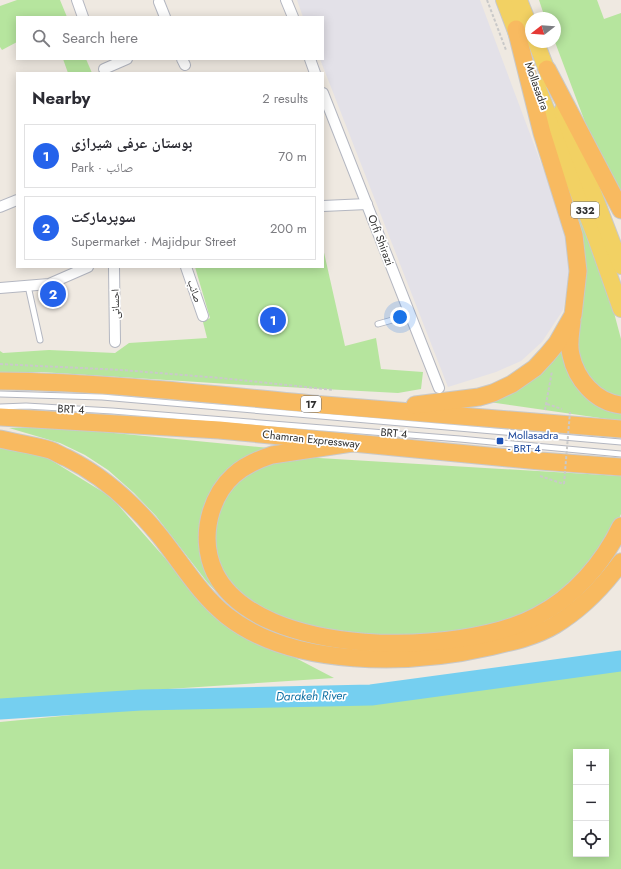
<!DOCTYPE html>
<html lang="en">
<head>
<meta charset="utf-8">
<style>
	:root { --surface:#fff; --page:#f7f7f7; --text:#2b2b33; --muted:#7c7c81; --line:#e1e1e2; --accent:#2563eb }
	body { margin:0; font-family:Jost,"Noto Naskh Arabic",sans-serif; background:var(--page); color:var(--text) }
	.controls { position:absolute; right:12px; bottom:12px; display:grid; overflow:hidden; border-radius:0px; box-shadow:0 2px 10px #0003 }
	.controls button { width:36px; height:36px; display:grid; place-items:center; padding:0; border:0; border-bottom:1px solid var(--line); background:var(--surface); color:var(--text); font:20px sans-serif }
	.compass { position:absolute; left:525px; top:12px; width:36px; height:36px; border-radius:50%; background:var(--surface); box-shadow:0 2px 10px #0003; rotate:253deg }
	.you { position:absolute; left:400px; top:317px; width:14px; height:14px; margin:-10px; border:3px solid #fff; border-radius:50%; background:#1a73e8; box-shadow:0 0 0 6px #1a73e833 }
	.badge { display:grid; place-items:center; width:26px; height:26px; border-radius:50%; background:var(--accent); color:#fff; font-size:13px; font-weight:700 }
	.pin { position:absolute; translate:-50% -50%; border:2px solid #fff; box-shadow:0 1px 4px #0006 }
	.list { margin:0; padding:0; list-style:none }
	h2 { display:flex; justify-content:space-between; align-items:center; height:52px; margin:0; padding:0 16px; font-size:17px }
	h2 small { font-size:13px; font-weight:400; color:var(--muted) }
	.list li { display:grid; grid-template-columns:26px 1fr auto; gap:12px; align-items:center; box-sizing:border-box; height:64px; margin:0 8px 8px; padding:0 8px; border:1px solid var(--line); border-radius:0px }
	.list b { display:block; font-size:15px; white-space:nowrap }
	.list p { margin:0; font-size:13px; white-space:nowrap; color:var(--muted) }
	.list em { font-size:13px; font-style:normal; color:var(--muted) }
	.icon { flex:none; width:22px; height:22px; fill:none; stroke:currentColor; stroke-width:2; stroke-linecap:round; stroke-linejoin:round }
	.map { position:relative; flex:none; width:621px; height:869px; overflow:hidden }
	.search { position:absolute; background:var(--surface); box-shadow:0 2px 10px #0003; left:16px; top:16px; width:308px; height:44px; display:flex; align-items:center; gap:10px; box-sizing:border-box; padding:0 14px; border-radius:0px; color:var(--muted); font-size:15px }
	.panel { position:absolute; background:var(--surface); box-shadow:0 2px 10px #0003; left:16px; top:72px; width:308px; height:196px; border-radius:0px }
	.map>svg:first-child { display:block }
	.industrial { fill:#e3e1e8 }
	.green { fill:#b6e59e; fill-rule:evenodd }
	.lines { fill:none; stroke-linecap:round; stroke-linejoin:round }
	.river { stroke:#75cff0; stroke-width:21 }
	.service-casing { stroke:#b4b7c1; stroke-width:7 }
	.minor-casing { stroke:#b4b7c1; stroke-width:12 }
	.primary-casing { stroke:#c9c9c9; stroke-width:18 }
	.trunk-casing { stroke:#c9c9c9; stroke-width:19 }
	.path { stroke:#c9c9c9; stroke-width:2; stroke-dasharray:3 2; stroke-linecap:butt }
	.service { stroke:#fff; stroke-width:5 }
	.minor { stroke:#fff; stroke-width:10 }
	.primary { stroke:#f2d163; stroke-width:16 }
	.trunk { stroke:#f8ba60; stroke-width:17 }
	.path-bridge { stroke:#c9c9c9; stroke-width:2; stroke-dasharray:3 2; stroke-linecap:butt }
	.transit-dot { fill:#1a4fb4; stroke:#fff; stroke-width:1.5 }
	.labels { text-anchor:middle; stroke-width:3.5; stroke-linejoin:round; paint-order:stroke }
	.shield { fill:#fff; stroke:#6d6d6d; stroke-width:1 }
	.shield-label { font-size:10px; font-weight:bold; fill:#2e2e2e }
	.street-label { font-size:11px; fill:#2e2e2e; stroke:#fff }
	.transit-label { font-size:11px; fill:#164399; stroke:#fff; text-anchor:start }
	.water-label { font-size:12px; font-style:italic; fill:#0d6fa3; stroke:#fff }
</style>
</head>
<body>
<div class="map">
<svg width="621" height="869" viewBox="0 0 621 869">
	<rect width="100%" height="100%" fill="#efe9e1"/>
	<!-- industrial -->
	<path class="industrial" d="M297 0H480L567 233 570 274 563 310 542 342 521 361 496 372 448 387 320 59H323V17H303Z"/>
	<!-- green -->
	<g class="green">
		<path d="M17 0H60L67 17H17V42L2 50 0 47V6Z"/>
		<path d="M539 0H597L604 19 621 13V195L588 130 555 42V18H545Z"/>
		<path d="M63 59H86L92 73H68Z"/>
		<path d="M547 137 604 275 621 339V397C596 395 590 379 577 360L582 287Z"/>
		<path d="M323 248 345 346 376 338 381 369 423 372 421 389 398 393 229 384 41 372 0 373V351L3 353 49 350 115 353 129 343 207 338 203 322 210 318 195 267H323Z"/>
		<path d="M566 335 563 351 621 410V421L489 402Z"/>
		<path d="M52 427 269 448 219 482 212 580 224 600 207 582 156 516 134 493 108 470 85 455 60 443 9 428Z"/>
		<path d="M0 448 46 457 111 497 217 617 334 678 0 700Z"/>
		<path d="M302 457 621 476V514L613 532 579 579 531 613 467 632 383 636 297 625 246 601 218 565 213 530 222 499 249 470 286 458Z"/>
		<path d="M621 655V869H0V722L499 674ZM576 752H606V854H576Z"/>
	</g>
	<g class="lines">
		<!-- river -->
		<path class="river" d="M0 709 141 700 371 695 621 661"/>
		<!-- service casing -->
		<g class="service-casing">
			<g id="service">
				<path d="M28 286 40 340"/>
				<path d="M378 324 410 315"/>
				<path d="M0 394 102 397 621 442"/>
				<path d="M0 407 26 406 112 411 460 439 621 454"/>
			</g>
		</g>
		<!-- minor casing -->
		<g class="minor-casing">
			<g id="minor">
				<path d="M77 0 83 17"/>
				<path d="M286 0 293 17"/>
				<path d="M159 2 165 17"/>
				<path d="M182 59 185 65"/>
				<path d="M310 59 315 73"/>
				<path d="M104 69 127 59"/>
				<path d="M323 93 439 388"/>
				<path d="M323 206 367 204"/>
				<path d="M0 207 17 200"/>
				<path d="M114 267 115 342"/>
				<path d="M186 267 203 316"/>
				<path d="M0 288 49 284 88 267"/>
			</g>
		</g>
		<!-- primary casing -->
		<g class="primary-casing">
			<g id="primary">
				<path d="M504 0 520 42"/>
				<path d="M519 0 531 30"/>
				<path d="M536 42 551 81"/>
				<path d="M537 86 596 238 621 309"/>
				<path d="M562 111 621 266"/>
			</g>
		</g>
		<!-- trunk casing -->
		<g class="trunk-casing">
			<g id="trunk">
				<path d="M547 69 621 210"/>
				<path d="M572 321C571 332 568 344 571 355 576 379 595 402 621 405"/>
				<path d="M0 381C104 382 208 394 312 404 415 413 518 420 621 429"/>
				<path d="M415 405 479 397 493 393 512 384 535 368 547 355 557 343 573 315 578 271 574 235 542 133 516 29"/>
				<path d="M0 417 219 430 540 461 621 467"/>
				<path d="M0 439C16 443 34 445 50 450 56 452 61 456 67 458 103 476 133 503 159 535 181 562 199 594 227 616 293 668 411 665 489 647 511 642 535 637 555 625 581 609 603 587 621 562"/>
				<path d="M352 443 272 455C241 465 221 480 211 512 205 532 206 554 215 573 259 660 462 656 537 616 574 597 603 563 621 526"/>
			</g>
		</g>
		<!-- path -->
		<g class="path">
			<path d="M487 0 506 50"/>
			<path d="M0 364 121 370 221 378 334 390"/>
			<path d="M547 404 562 409"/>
			<path d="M545 410 552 371"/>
			<path d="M540 476 564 484"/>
		</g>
		<!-- service -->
		<use href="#service" class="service"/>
		<!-- minor -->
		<use href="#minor" class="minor"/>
		<!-- primary -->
		<use href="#primary" class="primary"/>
		<!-- trunk -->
		<use href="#trunk" class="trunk"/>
		<!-- path-bridge -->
		<path class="path-bridge" d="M564 484 570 412"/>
	</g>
	<!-- markers -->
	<rect class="transit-dot" x="496" y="437" width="8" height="8" rx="2"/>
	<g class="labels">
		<!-- shield labels -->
		<g class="shield">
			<rect x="571" y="202" width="28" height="16" rx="3"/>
			<rect x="301" y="396" width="20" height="16" rx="3"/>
		</g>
		<g class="shield-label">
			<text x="585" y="214">332</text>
			<text x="311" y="408">17</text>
		</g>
		<!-- street labels -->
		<g class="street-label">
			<text transform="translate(537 86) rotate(70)" y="4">Mollasadra</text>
			<text transform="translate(381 240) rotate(69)" y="4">Orfi Shirazi</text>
			<text transform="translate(195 291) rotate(71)" y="4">صائب</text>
			<text transform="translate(115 304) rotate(-91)" y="4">احسانی</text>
			<text transform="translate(71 409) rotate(3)" y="4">BRT 4</text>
			<text transform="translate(394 433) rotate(5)" y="4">BRT 4</text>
			<text transform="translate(311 439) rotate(6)" y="4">Chamran Expressway</text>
		</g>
		<!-- transit labels -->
		<g class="transit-label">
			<text x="508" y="439">Mollasadra<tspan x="508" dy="13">- BRT 4</tspan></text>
		</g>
		<!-- water labels -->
		<g class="water-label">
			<text transform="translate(311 696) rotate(-1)" y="4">Darakeh River</text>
		</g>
	</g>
</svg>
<div class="controls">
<button>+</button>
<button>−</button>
<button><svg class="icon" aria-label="locate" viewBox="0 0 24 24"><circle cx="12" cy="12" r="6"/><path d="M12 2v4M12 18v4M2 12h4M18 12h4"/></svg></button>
</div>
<svg class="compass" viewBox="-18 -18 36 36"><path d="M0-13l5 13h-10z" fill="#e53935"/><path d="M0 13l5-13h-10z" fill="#7c7c81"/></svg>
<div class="you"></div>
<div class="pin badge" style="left:273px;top:320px">1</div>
<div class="pin badge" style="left:53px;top:294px">2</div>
<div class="search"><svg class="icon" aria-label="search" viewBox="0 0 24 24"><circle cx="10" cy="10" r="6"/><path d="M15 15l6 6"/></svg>Search here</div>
<section class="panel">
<h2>Nearby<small>2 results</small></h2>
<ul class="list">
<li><span class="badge">1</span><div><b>بوستان عرفی شیرازی</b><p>Park · صائب</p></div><em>70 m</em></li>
<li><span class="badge">2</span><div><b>سوپرمارکت</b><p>Supermarket · Majidpur Street</p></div><em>200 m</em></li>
</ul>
</section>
</div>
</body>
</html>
